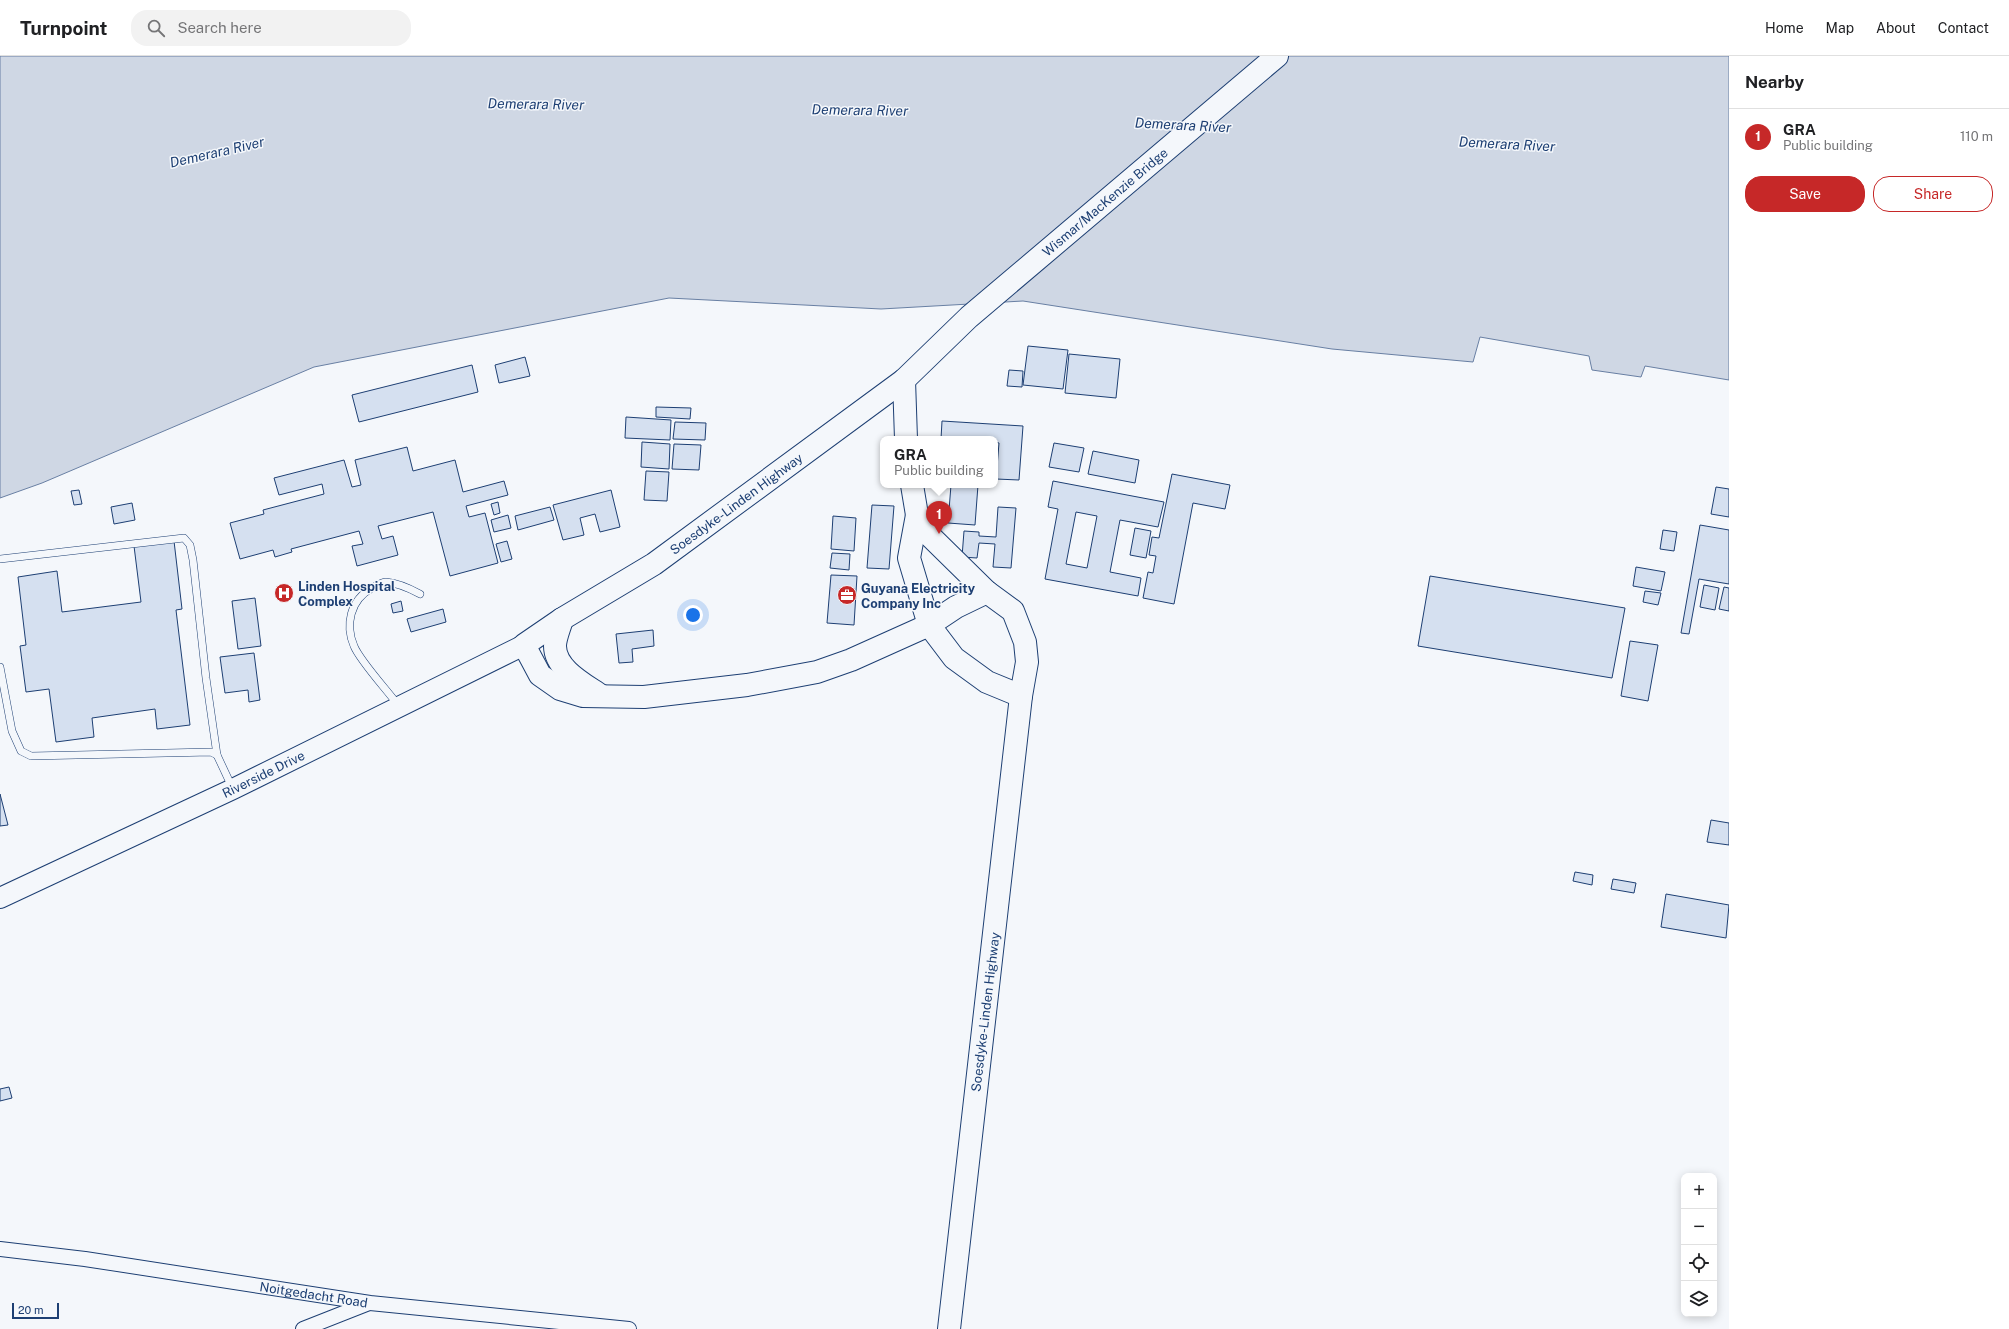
<!DOCTYPE html>
<html lang="en">
<head>
<meta charset="utf-8">
<style>
	:root { --surface:#fff; --page:#f2f2f2; --text:#202124; --muted:#757577; --line:#e0e0e0; --accent:#c62828 }
	body { margin:0; font-family:"Public Sans",sans-serif; background:var(--page); color:var(--text) }
	.controls { position:absolute; right:12px; bottom:12px; display:grid; overflow:hidden; border-radius:8px; box-shadow:0 2px 10px #0003 }
	.controls button { width:36px; height:36px; display:grid; place-items:center; padding:0; border:0; border-bottom:1px solid var(--line); background:var(--surface); color:var(--text); font:20px sans-serif }
	.scale { position:absolute; left:12px; bottom:10px; width:47px; box-sizing:border-box; padding-left:4px; border:2px solid #1d3f73; border-top:0; font-size:11px; line-height:14px; white-space:nowrap; color:#1d3f73; -webkit-text-stroke:3px #f4f7fb; paint-order:stroke }
	.you { position:absolute; left:693px; top:559px; width:14px; height:14px; margin:-10px; border:3px solid #fff; border-radius:50%; background:#1a73e8; box-shadow:0 0 0 6px #1a73e833 }
	.badge { display:grid; place-items:center; width:26px; height:26px; border-radius:50%; background:var(--accent); color:#fff; font-size:13px; font-weight:700 }
	.pin { position:absolute; translate:-50% -33px; filter:drop-shadow(0 1px 2px #0008) }
	.pin::after { content:''; position:absolute; top:21px; width:14px; height:12px; background:inherit; clip-path:polygon(0 0,100% 0,50% 100%) }
	.popup { position:absolute; left:880px; top:380px; width:118px; height:52px; box-sizing:border-box; display:grid; place-content:center; border-radius:8px; background:var(--surface); filter:drop-shadow(0 1px 3px #0005); font-size:13px; white-space:nowrap; color:var(--muted) }
	.popup b { font-size:15px; color:var(--text) }
	.popup::after { content:''; position:absolute; left:50%; top:100%; margin-left:-8px; border:8px solid transparent; border-top-color:var(--surface) }
	.list { margin:0; padding:0; list-style:none }
	h2 { display:flex; justify-content:space-between; align-items:center; height:52px; margin:0; padding:0 16px; font-size:17px }
	h2 small { font-size:13px; font-weight:400; color:var(--muted) }
	.list li { display:grid; grid-template-columns:26px 1fr auto; gap:12px; align-items:center; box-sizing:border-box; height:56px; padding:0 16px; border-top:1px solid var(--line) }
	.list b { display:block; font-size:15px; white-space:nowrap }
	.list p { margin:0; font-size:13px; white-space:nowrap; color:var(--muted) }
	.list em { font-size:13px; font-style:normal; color:var(--muted) }
	.actions { display:flex; gap:8px; padding:12px 16px }
	.actions a { flex:1; padding:9px 0; border:1px solid var(--accent); border-radius:16px; text-align:center; font-size:14px; color:var(--accent) }
	.actions .main { background:var(--accent); color:#fff }
	.icon { flex:none; width:22px; height:22px; fill:none; stroke:currentColor; stroke-width:2; stroke-linecap:round; stroke-linejoin:round }
	.map { position:relative; flex:none; width:1729px; height:1273px; overflow:hidden }
	header { display:flex; align-items:center; gap:24px; box-sizing:border-box; height:56px; padding:0 20px; background:var(--surface); border-bottom:1px solid var(--line) }
	header strong { font-size:19px }
	nav { display:flex; gap:22px; margin-inline-start:auto; font-size:14px }
	.search { width:280px; height:36px; background:var(--page); display:flex; align-items:center; gap:10px; box-sizing:border-box; padding:0 14px; border-radius:16px; color:var(--muted); font-size:15px }
	main { display:flex }
	aside { flex:1; background:var(--surface) }
	.map>svg:first-child { display:block }
	.water { fill:#cfd7e4; stroke:#687fa3 }
	.building { fill:#d5e0f0; stroke:#1d3f73; fill-rule:evenodd }
	.lines { fill:none; stroke-linecap:round; stroke-linejoin:round }
	.lane-casing { stroke:#1d3f73; stroke-width:8 }
	.street-casing { stroke:#1d3f73; stroke-width:16 }
	.secondary-casing { stroke:#1d3f73; stroke-width:22 }
	.primary-casing { stroke:#1d3f73; stroke-width:24 }
	.lane { stroke:#f4f7fb; stroke-width:7 }
	.street { stroke:#f4f7fb; stroke-width:14 }
	.secondary { stroke:#f4f7fb; stroke-width:20 }
	.primary { stroke:#f4f7fb; stroke-width:22 }
	.labels { text-anchor:middle; stroke-width:3; stroke-linejoin:round; paint-order:stroke }
	.street-label { font-size:13px; fill:#1d3f73; stroke:#f4f7fb }
	.poi-label { font-size:13px; font-weight:bold; fill:#1d3f73; stroke:#f4f7fb; text-anchor:start }
	.water-label { font-size:14px; font-style:italic; fill:#1d3f73; stroke:#f4f7fb }
</style>
</head>
<body>
<header>
<strong>Turnpoint</strong>
<div class="search"><svg class="icon" aria-label="search" viewBox="0 0 24 24"><circle cx="10" cy="10" r="6"/><path d="M15 15l6 6"/></svg>Search here</div>
<nav><a>Home</a><a>Map</a><a>About</a><a>Contact</a></nav>
</header>
<main>
<div class="map">
<svg width="1729" height="1273" viewBox="0 0 1729 1273">
	<rect width="100%" height="100%" fill="#f4f7fb"/>
	<!-- water -->
	<path class="water" d="M0 0H1729V324L1645 310 1641 321 1592 314 1589 300 1480 281 1473 306 1332 293 1023 245 881 253 669 242 314 311 42 427 0 442Z"/>
	<!-- building -->
	<g class="building">
		<path d="M1028 290 1068 294 1063 333 1023 329Z"/>
		<path d="M1069 298 1120 303 1116 342 1065 337Z"/>
		<path d="M525 301 530 320 499 327 495 309Z"/>
		<path d="M472 309 478 336 359 366 352 339Z"/>
		<path d="M1009 314 1023 315 1022 331 1007 330Z"/>
		<path d="M656 351 691 352 690 363 656 361Z"/>
		<path d="M626 361 671 364 670 384 625 382Z"/>
		<path d="M942 365 1023 370 1019 424 996 423 999 387 995 386V383H941Z"/>
		<path d="M675 366 706 367 705 384 673 383Z"/>
		<path d="M642 386 670 388 669 413 641 411Z"/>
		<path d="M1054 387 1084 392 1079 416 1049 411Z"/>
		<path d="M674 388 701 389 699 414 672 413Z"/>
		<path d="M407 391 413 415 455 404 463 436 504 425 508 439 466 450 469 461 485 457 498 507 450 520 433 456 378 470 382 483 393 480 398 499 357 510 352 490 363 488 359 475 291 493 292 496 275 501 273 494 240 503 230 467 264 458 263 454 324 438 322 428 279 439 274 422 344 404 352 431 361 429 355 404Z"/>
		<path d="M1093 395 1139 404 1135 427 1088 418Z"/>
		<path d="M646 415 669 416 667 445 644 444Z"/>
		<path d="M1172 418 1230 429 1225 453 1193 447 1174 548 1143 542 1148 516 1153 517 1156 500 1149 499 1152 481 1159 482Z"/>
		<path d="M1053 425 1164 446 1158 471 1120 464 1110 516 1141 522 1138 540 1045 523 1058 453 1048 451ZM1076 456 1097 460 1087 512 1066 508Z"/>
		<path d="M951 429H978L975 469 948 467Z"/>
		<path d="M1716 431 1729 433V461L1711 458Z"/>
		<path d="M79 434 82 448 74 449 71 435Z"/>
		<path d="M611 434 620 471 600 476 595 458 580 462 584 479 563 484 553 449Z"/>
		<path d="M498 446 500 457 494 459 491 448Z"/>
		<path d="M132 447 135 464 114 468 111 451Z"/>
		<path d="M872 449 894 450 889 513 867 512Z"/>
		<path d="M550 451 554 464 518 474 515 460Z"/>
		<path d="M998 451 1016 452 1011 512 993 511 995 488 979 487 977 502 962 501 964 475 979 476V480L996 481Z"/>
		<path d="M508 459 511 472 494 476 491 464Z"/>
		<path d="M833 460 856 462 854 495 831 493Z"/>
		<path d="M1700 469 1729 474V528L1699 523 1689 578 1681 577Z"/>
		<path d="M1135 472 1151 475 1146 502 1130 499Z"/>
		<path d="M1663 474 1677 476 1674 495 1660 493Z"/>
		<path d="M174 485 182 553 176 554 190 669 157 673 155 653 92 662 94 681 56 686 49 633 26 636 20 590 26 589 18 521 57 515 62 556 141 546 134 490Z"/>
		<path d="M507 485 512 503 501 506 496 488Z"/>
		<path d="M832 497 850 498 849 514 830 512Z"/>
		<path d="M1636 511 1665 516 1661 535 1633 530Z"/>
		<path d="M831 519 857 520 854 569 827 567Z"/>
		<path d="M1430 520 1625 552 1612 622 1418 590Z"/>
		<path d="M1704 529 1719 532 1715 554 1700 551Z"/>
		<path d="M1724 531 1729 532V555L1719 553Z"/>
		<path d="M1645 535 1661 537 1658 549 1643 546Z"/>
		<path d="M255 542 261 590 238 593 232 545Z"/>
		<path d="M401 545 403 555 393 557 391 548Z"/>
		<path d="M443 553 446 566 411 576 407 563Z"/>
		<path d="M653 574 654 590 632 593 633 606 619 607 616 578Z"/>
		<path d="M1630 585 1658 589 1648 645 1621 640Z"/>
		<path d="M254 597 260 644 249 646 248 634 225 637 220 601Z"/>
		<path d="M0 738 8 769 0 770Z"/>
		<path d="M1711 764 1729 767V789L1707 786Z"/>
		<path d="M1575 816 1593 819 1592 829 1573 825Z"/>
		<path d="M1613 823 1636 827 1634 837 1611 833Z"/>
		<path d="M1666 838 1729 849 1726 882 1661 871Z"/>
		<path d="M9 1031 12 1042 0 1045V1033Z"/>
	</g>
	<g class="lines">
		<!-- lane casing -->
		<g class="lane-casing">
			<g id="lane">
				<path d="M0 503 184 482 190 489 193 504 206 622 217 699 232 731"/>
				<path d="M0 611 12 675 21 695 31 700 211 696 217 699"/>
				<path d="M398 649C387 634 360 605 354 590 345 569 350 544 372 532 376 530 381 526 386 526 398 527 409 532 420 538"/>
			</g>
		</g>
		<!-- street casing -->
		<g class="street-casing">
			<g id="street">
				<path id="s1" d="M0 1193 85 1203 370 1247 629 1273"/>
				<path d="M303 1273 369 1247"/>
			</g>
		</g>
		<!-- secondary casing -->
		<g class="secondary-casing">
			<g id="secondary">
				<path id="s2" d="M0 842 233 733 524 589"/>
			</g>
		</g>
		<!-- primary casing -->
		<g class="primary-casing">
			<g id="primary">
				<path d="M904 324 906 383"/>
				<path d="M912 429 917 459 931 481 987 536 1013 555 1025 586 1027 606 1021 640 949 1273"/>
				<path d="M917 459 909 502 929 569 954 602 987 626 1021 640"/>
				<path id="s3" d="M987 536 956 551 929 569 851 604 817 616 747 629 644 641 583 640 560 633 540 619 524 589 562 563 654 508 904 324 969 261 1277 0"/>
				<path d="M562 563C560 571 555 582 555 590 555 613 584 628 600 639"/>
			</g>
		</g>
		<!-- lane -->
		<use href="#lane" class="lane"/>
		<!-- street -->
		<use href="#street" class="street"/>
		<!-- secondary -->
		<use href="#secondary" class="secondary"/>
		<!-- primary -->
		<use href="#primary" class="primary"/>
	</g>
	<!-- icons -->
	<defs>
		<g id="hospital-disc" transform="scale(1)"><circle r="9.5" fill="#c62828" stroke="#f4f7fb"/><path d="M-5-5h3v3.5h4V-5h3V5h-3V1.5h-4V5h-3Z" fill="#fff"/></g>
		<g id="office-disc" transform="scale(1)"><circle r="9.5" fill="#c62828" stroke="#f4f7fb"/><path d="M-6-3h4V-5.5h4V-3h4V5H-6ZM-1-4.5V-3h2v-1.5ZM-6 0V1H6V0Z" fill="#fff"/></g>
	</defs>
	<g fill-rule="evenodd">
		<use href="#hospital-disc" x="284" y="537"/>
		<use href="#office-disc" x="847" y="539"/>
	</g>
	<g class="labels">
		<!-- street labels -->
		<g class="street-label">
			<text dy="5" stroke="none"><textPath href="#s3" startOffset="1239">Wismar/MacKenzie Bridge</textPath></text>
			<text dy="5" stroke="none"><textPath href="#s3" startOffset="762">Soesdyke-Linden Highway</textPath></text>
			<text dy="5" stroke="none"><textPath href="#s2" startOffset="291">Riverside Drive</textPath></text>
			<text transform="translate(985 956) rotate(-83)" y="5">Soesdyke-Linden Highway</text>
			<text dy="5" stroke="none"><textPath href="#s1" startOffset="317">Noitgedacht Road</textPath></text>
		</g>
		<!-- poi labels -->
		<g class="poi-label">
			<text x="298" y="535">Linden Hospital<tspan x="298" dy="15">Complex</tspan></text>
			<text x="861" y="537">Guyana Electricity<tspan x="861" dy="15">Company Inc</tspan></text>
		</g>
		<!-- water labels -->
		<g class="water-label">
			<text transform="translate(536 48) rotate(1)" y="5">Demerara River</text>
			<text transform="translate(860 54) rotate(1)" y="5">Demerara River</text>
			<text transform="translate(1183 69) rotate(3)" y="5">Demerara River</text>
			<text transform="translate(1507 88) rotate(3)" y="5">Demerara River</text>
			<text transform="translate(217 96) rotate(-13)" y="5">Demerara River</text>
		</g>
	</g>
</svg>
<div class="controls">
<button>+</button>
<button>−</button>
<button><svg class="icon" aria-label="locate" viewBox="0 0 24 24"><circle cx="12" cy="12" r="6"/><path d="M12 2v4M12 18v4M2 12h4M18 12h4"/></svg></button>
<button><svg class="icon" aria-label="layers" viewBox="0 0 24 24"><path d="M12 4l9 5-9 5-9-5zM3 14l9 5 9-5"/></svg></button>
</div>
<div class="scale">20 m</div>
<div class="you"></div>
<div class="pin badge" style="left:939px;top:478px">1</div>
<div class="popup"><b>GRA</b>Public building</div>
</div>
<aside>
<h2>Nearby<small></small></h2>
<ul class="list">
<li><span class="badge">1</span><div><b>GRA</b><p>Public building</p></div><em>110 m</em></li>
</ul>
<div class="actions"><a class="main">Save</a><a>Share</a></div>
</aside>
</main>
</body>
</html>
